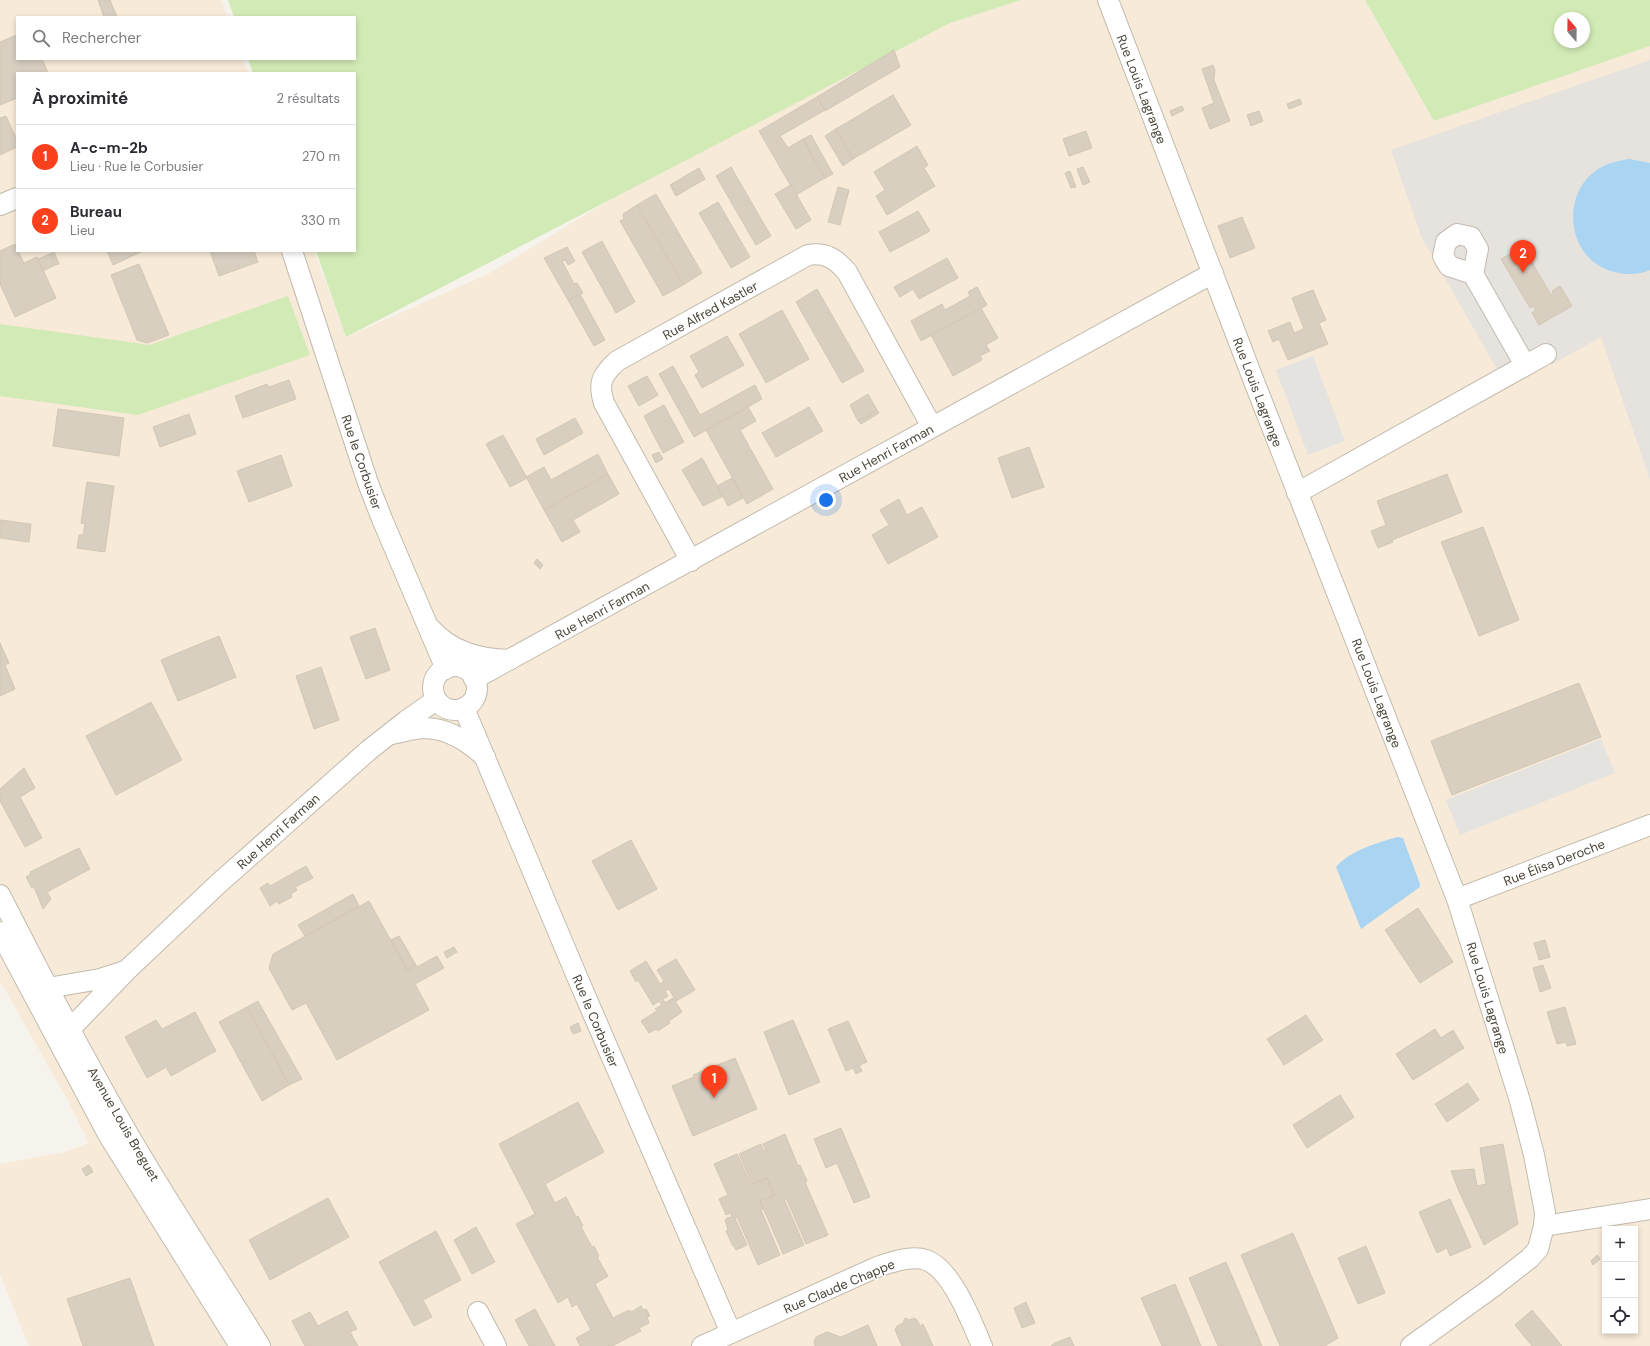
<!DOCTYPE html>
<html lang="fr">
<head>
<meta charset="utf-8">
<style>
	:root { --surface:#fff; --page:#f2f2f3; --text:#2b2b33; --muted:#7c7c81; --line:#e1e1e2; --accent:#fc3f1d }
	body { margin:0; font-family:"DM Sans",sans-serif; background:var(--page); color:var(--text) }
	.controls { position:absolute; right:12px; bottom:12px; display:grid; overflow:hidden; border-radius:0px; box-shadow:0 2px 6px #0003 }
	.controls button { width:36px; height:36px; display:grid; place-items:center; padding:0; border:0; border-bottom:1px solid var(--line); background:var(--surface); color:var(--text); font:20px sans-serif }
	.compass { position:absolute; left:1554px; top:12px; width:36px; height:36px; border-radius:50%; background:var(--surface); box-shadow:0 2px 6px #0003; rotate:340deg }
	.you { position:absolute; left:826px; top:500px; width:14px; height:14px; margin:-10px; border:3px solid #fff; border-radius:50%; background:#1a73e8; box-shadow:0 0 0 6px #1a73e833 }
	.badge { display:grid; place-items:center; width:26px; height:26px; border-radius:50%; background:var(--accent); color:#fff; font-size:13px; font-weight:700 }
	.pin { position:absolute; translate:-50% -33px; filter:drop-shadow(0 1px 2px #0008) }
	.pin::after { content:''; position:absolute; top:21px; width:14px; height:12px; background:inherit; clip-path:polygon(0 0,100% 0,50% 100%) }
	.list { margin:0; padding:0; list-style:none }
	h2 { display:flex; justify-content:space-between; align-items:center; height:52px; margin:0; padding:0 16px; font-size:17px }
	h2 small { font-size:13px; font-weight:400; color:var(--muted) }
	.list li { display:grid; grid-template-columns:26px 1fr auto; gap:12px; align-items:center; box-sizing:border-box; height:64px; padding:0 16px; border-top:1px solid var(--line) }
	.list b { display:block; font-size:15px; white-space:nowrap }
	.list p { margin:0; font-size:13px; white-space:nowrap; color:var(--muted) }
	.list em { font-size:13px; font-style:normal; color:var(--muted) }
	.icon { flex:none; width:22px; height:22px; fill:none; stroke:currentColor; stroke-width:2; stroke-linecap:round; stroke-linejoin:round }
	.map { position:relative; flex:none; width:1650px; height:1346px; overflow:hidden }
	.search { position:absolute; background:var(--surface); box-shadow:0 2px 6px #0003; left:16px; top:16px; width:340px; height:44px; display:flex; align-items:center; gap:10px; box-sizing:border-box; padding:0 14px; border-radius:0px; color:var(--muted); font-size:15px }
	.panel { position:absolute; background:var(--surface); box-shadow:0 2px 6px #0003; left:16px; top:72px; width:340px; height:180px; border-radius:0px }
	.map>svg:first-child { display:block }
	.commercial { fill:#f7ead8; fill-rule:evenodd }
	.industrial { fill:#e6e2dd }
	.green { fill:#d2eab5; fill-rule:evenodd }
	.parking { fill:#e5e3e0 }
	.water { fill:#a9d4f2 }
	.building { fill:#d8cfc1; stroke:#d3c7b4 }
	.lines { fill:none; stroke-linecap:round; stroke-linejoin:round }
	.minor-casing { stroke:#c2bbae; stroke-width:22 }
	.minor { stroke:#fff; stroke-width:20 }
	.labels { text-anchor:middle; stroke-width:3; stroke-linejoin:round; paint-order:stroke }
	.street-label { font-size:13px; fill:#4b4439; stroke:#fff }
</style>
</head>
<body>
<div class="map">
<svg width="1650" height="1346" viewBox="0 0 1650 1346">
	<rect width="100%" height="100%" fill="#f6f3ec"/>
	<!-- commercial -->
	<path class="commercial" d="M0 0H221L227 17H17V59H242L248 73H17V251H314L346 337 490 273 634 185 950 23 1020 0H1365L1434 121 1650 46V1346H29L0 1274V1164L65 1152 89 1143 67 1099 0 981ZM1605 1229H1635V1331H1605Z"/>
	<!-- industrial -->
	<path class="industrial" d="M1650 60V480L1601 337 1551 365 1550 363 1507 387 1422 238 1391 150Z"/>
	<!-- green -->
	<g class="green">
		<path d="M228 0H1021L950 23 346 337 316 251H355V73H253L248 59H355V17H234Z"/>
		<path d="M1365 0H1650V46L1434 121ZM1560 18H1584V42H1560Z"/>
		<path d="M288 296 310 355 138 415 0 396V324L150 345Z"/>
	</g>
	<!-- parking -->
	<g class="parking">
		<path d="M1493 276 1525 331 1493 349 1461 294Z"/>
		<path d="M1313 356 1345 441 1308 455 1276 370Z"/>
		<path d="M1601 739 1615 773 1460 835 1446 800Z"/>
	</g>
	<!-- water -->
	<g class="water">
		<path d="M1629 159 1650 163V270C1639 275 1626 275 1614 272 1561 258 1559 180 1611 163 1617 161 1623 160 1629 159Z"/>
		<path d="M1398 837 1403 838 1420 884V887L1361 929 1336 867C1349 851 1379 842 1398 837Z"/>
	</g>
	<!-- building -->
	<g class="building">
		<path d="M98 0H110L117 17H104Z"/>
		<path d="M17 35V59H42L48 73H17V98L0 105V42Z"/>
		<path d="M894 50 900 67 825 111 817 97Z"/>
		<path d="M1213 65 1215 70 1214 80 1230 121 1210 129 1202 108 1214 103 1202 69Z"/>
		<path d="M893 95 911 125 853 159 836 129Z"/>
		<path d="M817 97 825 110 780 136 788 148 803 139 825 178 796 195 759 131Z"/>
		<path d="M1300 99 1302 104 1289 109 1287 104Z"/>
		<path d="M1182 106 1184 110 1172 116 1170 111Z"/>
		<path d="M1259 111 1263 121 1251 126 1247 115Z"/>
		<path d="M6 116 17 140V147L0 155V118Z"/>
		<path d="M836 129 853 159 843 166 825 136Z"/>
		<path d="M1086 131 1092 148 1069 156 1063 139Z"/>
		<path d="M811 135 833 174 825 178 803 139Z"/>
		<path d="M917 146 928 165 924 168 935 186 887 215 876 196 885 190 874 172Z"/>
		<path d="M731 167 771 236 756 245 716 176Z"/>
		<path d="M1083 167 1090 182 1083 185 1077 169Z"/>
		<path d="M699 168 705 179 676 196 670 185Z"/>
		<path d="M1070 171 1076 187 1071 188 1065 173Z"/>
		<path d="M791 185 811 220 796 229 775 194Z"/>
		<path d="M838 187 849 190 840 225 828 222Z"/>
		<path d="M656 194 702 273 683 285 637 205Z"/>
		<path d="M718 202 750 257 731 268 699 213Z"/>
		<path d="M637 205 683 285 663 296 620 221 624 219 623 214Z"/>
		<path d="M918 211 930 231 890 252 879 232Z"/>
		<path d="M1242 217 1255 248 1230 258 1218 226Z"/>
		<path d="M602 241 635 302 616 313 582 252Z"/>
		<path d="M15 244 17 251H18L24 263 37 257 56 298 15 317 0 284V251Z"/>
		<path d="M567 247 575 261 568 265 565 260 562 261 574 284 577 283 583 293 568 300 544 258Z"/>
		<path d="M1523 247 1551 295 1553 293 1552 291 1560 286 1572 306 1539 325 1532 313 1536 310 1533 306 1530 308 1501 259Z"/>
		<path d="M107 251H143L113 265Z"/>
		<path d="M210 251H254L258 262 219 276Z"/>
		<path d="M54 252 59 264 55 265 50 254Z"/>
		<path d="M50 254 55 265 43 271 38 259Z"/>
		<path d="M947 258 958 278 919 299 913 289 900 297 894 287Z"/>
		<path d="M139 264 169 335 147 343 137 340 111 275Z"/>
		<path d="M977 287 987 305 921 341 911 321 942 304 945 310 970 296 968 292Z"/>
		<path d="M817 289 864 371 842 383 796 302Z"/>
		<path d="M1313 290 1326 320 1319 323 1328 344 1288 360 1279 339 1273 342 1268 331 1290 322 1294 333 1304 329 1292 298Z"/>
		<path d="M580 294 605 340 594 346 568 300Z"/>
		<path d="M981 308 998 338 986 345 990 351 980 356 982 360 953 376 931 335Z"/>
		<path d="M782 310 809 359 766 383 739 334Z"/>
		<path d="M727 336 744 365 702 388 695 375 699 372 690 356Z"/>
		<path d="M673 366 700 415 755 385 762 399 694 437 659 374Z"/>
		<path d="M647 376 658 395 639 406 628 386Z"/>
		<path d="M289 380 296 399 243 418 235 396 267 384 269 387Z"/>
		<path d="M868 394 877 410 871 414V415L858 421 850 405Z"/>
		<path d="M664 405 684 442 663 453 644 416Z"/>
		<path d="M748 407 756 421 740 430 773 489 747 504 706 430Z"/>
		<path d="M809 407 823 431 776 457 762 433Z"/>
		<path d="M58 409 124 418 119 456 53 446Z"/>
		<path d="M877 410 879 413 861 424 858 421 871 415V414Z"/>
		<path d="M189 414 196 434 160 447 153 427Z"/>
		<path d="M575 418 583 433 544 455 536 439Z"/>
		<path d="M503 435 527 478 510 487 486 444Z"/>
		<path d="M1029 447 1044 487 1012 498 998 458Z"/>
		<path d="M659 452 663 459 656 463 652 455Z"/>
		<path d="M598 454 608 474 544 510 526 477 544 467 551 480Z"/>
		<path d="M281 455 292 486 249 502 237 471Z"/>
		<path d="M702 458 723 496 703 506 682 470Z"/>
		<path d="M608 474 619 494 573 520 580 532 562 542 544 510Z"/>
		<path d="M1447 474 1462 512 1392 540 1393 542 1378 548 1371 531 1386 525 1377 501Z"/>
		<path d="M732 478 743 498 728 506 717 486Z"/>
		<path d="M87 482 114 486 105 552 77 548 79 535H83L85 524 81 523Z"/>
		<path d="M899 499 907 515 922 507 938 537 888 564 872 535 889 525 880 510Z"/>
		<path d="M0 520 31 524 29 542 0 538Z"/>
		<path d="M1483 527 1519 620 1479 636 1441 542Z"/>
		<path d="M537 559 543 565 540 569 534 563Z"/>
		<path d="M375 628 390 670 366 679 350 637Z"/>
		<path d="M219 636 236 677 178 701 161 660Z"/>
		<path d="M0 643 9 663 5 665 15 689 0 696Z"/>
		<path d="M321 667 339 720 314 729 296 676Z"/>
		<path d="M1579 683 1601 737 1452 795 1431 741Z"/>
		<path d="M151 702 182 760 116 795 86 736Z"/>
		<path d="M24 768 35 788 20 797 42 838 25 847 0 801V789Z"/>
		<path d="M631 840 657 889 618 910 592 861Z"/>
		<path d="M79 848 90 869 47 892 51 899 43 909 34 887 32 888 26 877 31 874 30 872Z"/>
		<path d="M306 866 313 878 295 887 297 890 291 894 292 897 279 904 277 901 270 906 260 888 268 883 270 886Z"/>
		<path d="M353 894 359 906 305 936 298 925Z"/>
		<path d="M369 901 407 970 416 965 417 967 437 956 444 968 415 984 429 1010 337 1060 306 1003 292 1010 269 968 273 954Z"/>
		<path d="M1418 908 1453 962 1420 983 1385 930Z"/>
		<path d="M399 936 416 965 407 970 391 940Z"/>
		<path d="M1545 940 1550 957 1539 960 1534 943Z"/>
		<path d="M454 947 457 952 447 958 444 952Z"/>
		<path d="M676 959 695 990 676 1001 669 989 665 991 668 996 663 999 665 1003 673 998 682 1012 669 1021 670 1023 658 1031 656 1029 649 1033 641 1021 657 1011 655 1009 662 1005 659 1001 653 1005 638 980 636 982 630 971 646 961 660 984 664 981 657 970Z"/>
		<path d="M1543 965 1551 988 1540 992 1533 968Z"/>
		<path d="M258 1001 302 1079 289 1085 247 1007Z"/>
		<path d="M247 1007 289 1085 262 1101 219 1022Z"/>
		<path d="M1565 1007 1576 1044 1567 1046 1566 1042 1557 1044 1547 1012Z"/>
		<path d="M195 1012 216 1051 171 1076 166 1067 147 1078 125 1037 156 1020 162 1029Z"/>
		<path d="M1306 1015 1323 1040 1284 1065 1267 1039Z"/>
		<path d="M793 1020 820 1082 789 1095 764 1032Z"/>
		<path d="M848 1021 867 1062 846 1071 828 1029Z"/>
		<path d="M578 1023 581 1031 573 1034 570 1027Z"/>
		<path d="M1435 1029 1441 1038 1453 1030 1464 1048 1413 1080 1396 1054Z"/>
		<path d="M735 1058 757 1109 693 1136 672 1086 694 1077 693 1075Z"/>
		<path d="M859 1065 862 1071 856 1074 853 1068Z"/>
		<path d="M1468 1083 1479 1100 1447 1122 1435 1104Z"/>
		<path d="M1340 1095 1354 1117 1307 1148 1293 1125Z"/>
		<path d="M578 1102 604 1152 545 1184 555 1203 566 1197 576 1217 578 1216 583 1226 581 1227 592 1247 594 1246 599 1256 597 1257 608 1276 595 1284 613 1318 629 1310 631 1312 641 1306 643 1310 646 1309 650 1316 647 1317 649 1323 639 1328 641 1331 612 1346H580L576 1338 591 1330 577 1304 572 1307 568 1297 558 1303 516 1224 535 1214 499 1144Z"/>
		<path d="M841 1128 870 1197 854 1203 837 1163 826 1168 814 1139Z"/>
		<path d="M785 1134 798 1166 800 1165 807 1181 805 1182 828 1235 806 1244 786 1198 784 1199 804 1245 783 1254 760 1201 774 1195 767 1178 752 1184 739 1154 761 1144 764 1151H766L763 1144Z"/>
		<path d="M1503 1144 1518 1224 1484 1245 1458 1189 1451 1171 1474 1169 1477 1186 1486 1184 1480 1148Z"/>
		<path d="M737 1154 751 1185 767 1178 774 1195 760 1201 763 1209 761 1210 780 1255 758 1265 737 1217 735 1218 747 1245 736 1250 734 1246H733L726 1231 728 1230 725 1220 727 1218 732 1217 731 1213 726 1215 719 1199 728 1195 714 1164Z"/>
		<path d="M89 1165 93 1172 86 1176 82 1169Z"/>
		<path d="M328 1198 349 1237 270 1280 249 1240Z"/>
		<path d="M1450 1199 1471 1247 1450 1256 1447 1248 1437 1253 1419 1212Z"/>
		<path d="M476 1227 495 1262 472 1274 454 1240Z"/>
		<path d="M436 1231 461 1280 423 1300 432 1317 414 1326 379 1262Z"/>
		<path d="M1293 1233 1338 1338 1325 1346H1280L1241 1255Z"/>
		<path d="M1366 1246 1385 1293 1358 1304 1338 1258Z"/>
		<path d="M1597 1255 1600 1259 1593 1265 1591 1261Z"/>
		<path d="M1226 1262 1262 1346H1218L1189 1278Z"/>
		<path d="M130 1278 154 1346H83L67 1299Z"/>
		<path d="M1175 1284 1201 1346H1162L1141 1298Z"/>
		<path d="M1026 1302 1035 1323 1022 1328 1014 1308Z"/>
		<path d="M535 1309 555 1346H529L515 1320Z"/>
		<path d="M1532 1310 1562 1346H1532L1515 1325Z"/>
		<path d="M347 1311 357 1329 350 1332 358 1346H305L292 1321 310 1312 318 1326Z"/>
		<path d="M905 1318 909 1320 914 1318 917 1320 920 1326 923 1324 933 1346H902L895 1330 897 1326 903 1323Z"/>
		<path d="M868 1325 877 1346H815L814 1342 816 1337 827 1332 841 1337Z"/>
		<path d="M1070 1337 1074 1346H1051L1055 1343Z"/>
	</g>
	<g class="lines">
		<!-- minor casing -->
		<g class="minor-casing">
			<g id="minor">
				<path d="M1108 0 1255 384 1457 899 1520 1101 1534 1155 1545 1212 1544 1226 1538 1249 1530 1258 1493 1287 1411 1346"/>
				<path d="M0 205 17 198"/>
				<path d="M292 251 368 483 382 519 446 669"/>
				<path d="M1473 274 1449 266 1443 256 1446 242 1457 234 1471 237 1478 249 1473 274 1525 365"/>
				<path d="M1297 493 1546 354"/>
				<path d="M691 561 604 403C598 383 601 376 617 361L808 255C826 252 836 259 847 272L932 427"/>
				<path d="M430 628C451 652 479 659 509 660"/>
				<circle cx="455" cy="688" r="22"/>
				<path d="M474 679 1213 273"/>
				<path d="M464 708 578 979 731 1333"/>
				<path d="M391 734C403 732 414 728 426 728 448 729 469 742 485 757"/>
				<path d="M0 895C40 973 80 1051 124 1127 167 1202 215 1273 260 1346"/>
				<path d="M1457 899 1650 825"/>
				<path d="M0 932 109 1136 240 1346"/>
				<path d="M37 994 48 988 100 979 125 971"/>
				<path d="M57 1038 70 1029 127 970 218 884 369 750 406 721 436 700"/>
				<path d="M1544 1226 1650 1209"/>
				<path d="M478 1312 496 1346"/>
				<path d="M702 1346 877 1267C891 1262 912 1255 926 1260 952 1269 972 1323 982 1346"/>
			</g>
		</g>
		<!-- minor -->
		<use href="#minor" class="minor"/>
	</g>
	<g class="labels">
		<!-- street labels -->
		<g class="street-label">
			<text transform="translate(1142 89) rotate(69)" y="5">Rue Louis Lagrange</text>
			<text transform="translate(710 310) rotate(-29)" y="5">Rue Alfred Kastler</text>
			<text transform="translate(1258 392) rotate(69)" y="5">Rue Louis Lagrange</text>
			<text transform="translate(886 453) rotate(-29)" y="5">Rue Henri Farman</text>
			<text transform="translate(362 462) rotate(71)" y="5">Rue le Corbusier</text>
			<text transform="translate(602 610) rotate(-29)" y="5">Rue Henri Farman</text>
			<text transform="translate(1377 693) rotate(69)" y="5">Rue Louis Lagrange</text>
			<text transform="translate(278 831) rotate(-42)" y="5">Rue Henri Farman</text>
			<text transform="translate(1554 862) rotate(-21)" y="5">Rue Élisa Deroche</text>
			<text transform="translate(1488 998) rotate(73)" y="5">Rue Louis Lagrange</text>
			<text transform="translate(596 1021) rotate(67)" y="5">Rue le Corbusier</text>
			<text transform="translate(124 1124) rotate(60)" y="5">Avenue Louis Breguet</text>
			<text transform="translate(839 1286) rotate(-23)" y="5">Rue Claude Chappe</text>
		</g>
	</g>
</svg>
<div class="controls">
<button>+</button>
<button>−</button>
<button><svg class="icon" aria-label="locate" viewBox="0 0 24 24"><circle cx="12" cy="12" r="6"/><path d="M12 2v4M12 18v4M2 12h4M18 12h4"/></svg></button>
</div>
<svg class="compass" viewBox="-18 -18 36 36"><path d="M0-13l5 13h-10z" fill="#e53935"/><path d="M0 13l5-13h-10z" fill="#7c7c81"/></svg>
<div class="you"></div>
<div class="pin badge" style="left:714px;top:1098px">1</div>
<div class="pin badge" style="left:1523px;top:273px">2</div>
<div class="search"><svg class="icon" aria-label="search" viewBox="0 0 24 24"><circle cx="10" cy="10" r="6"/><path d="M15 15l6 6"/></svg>Rechercher</div>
<section class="panel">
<h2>À proximité<small>2 résultats</small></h2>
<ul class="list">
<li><span class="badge">1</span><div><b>A-c-m-2b</b><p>Lieu · Rue le Corbusier</p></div><em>270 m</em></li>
<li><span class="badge">2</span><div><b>Bureau</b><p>Lieu</p></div><em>330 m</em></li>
</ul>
</section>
</div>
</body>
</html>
